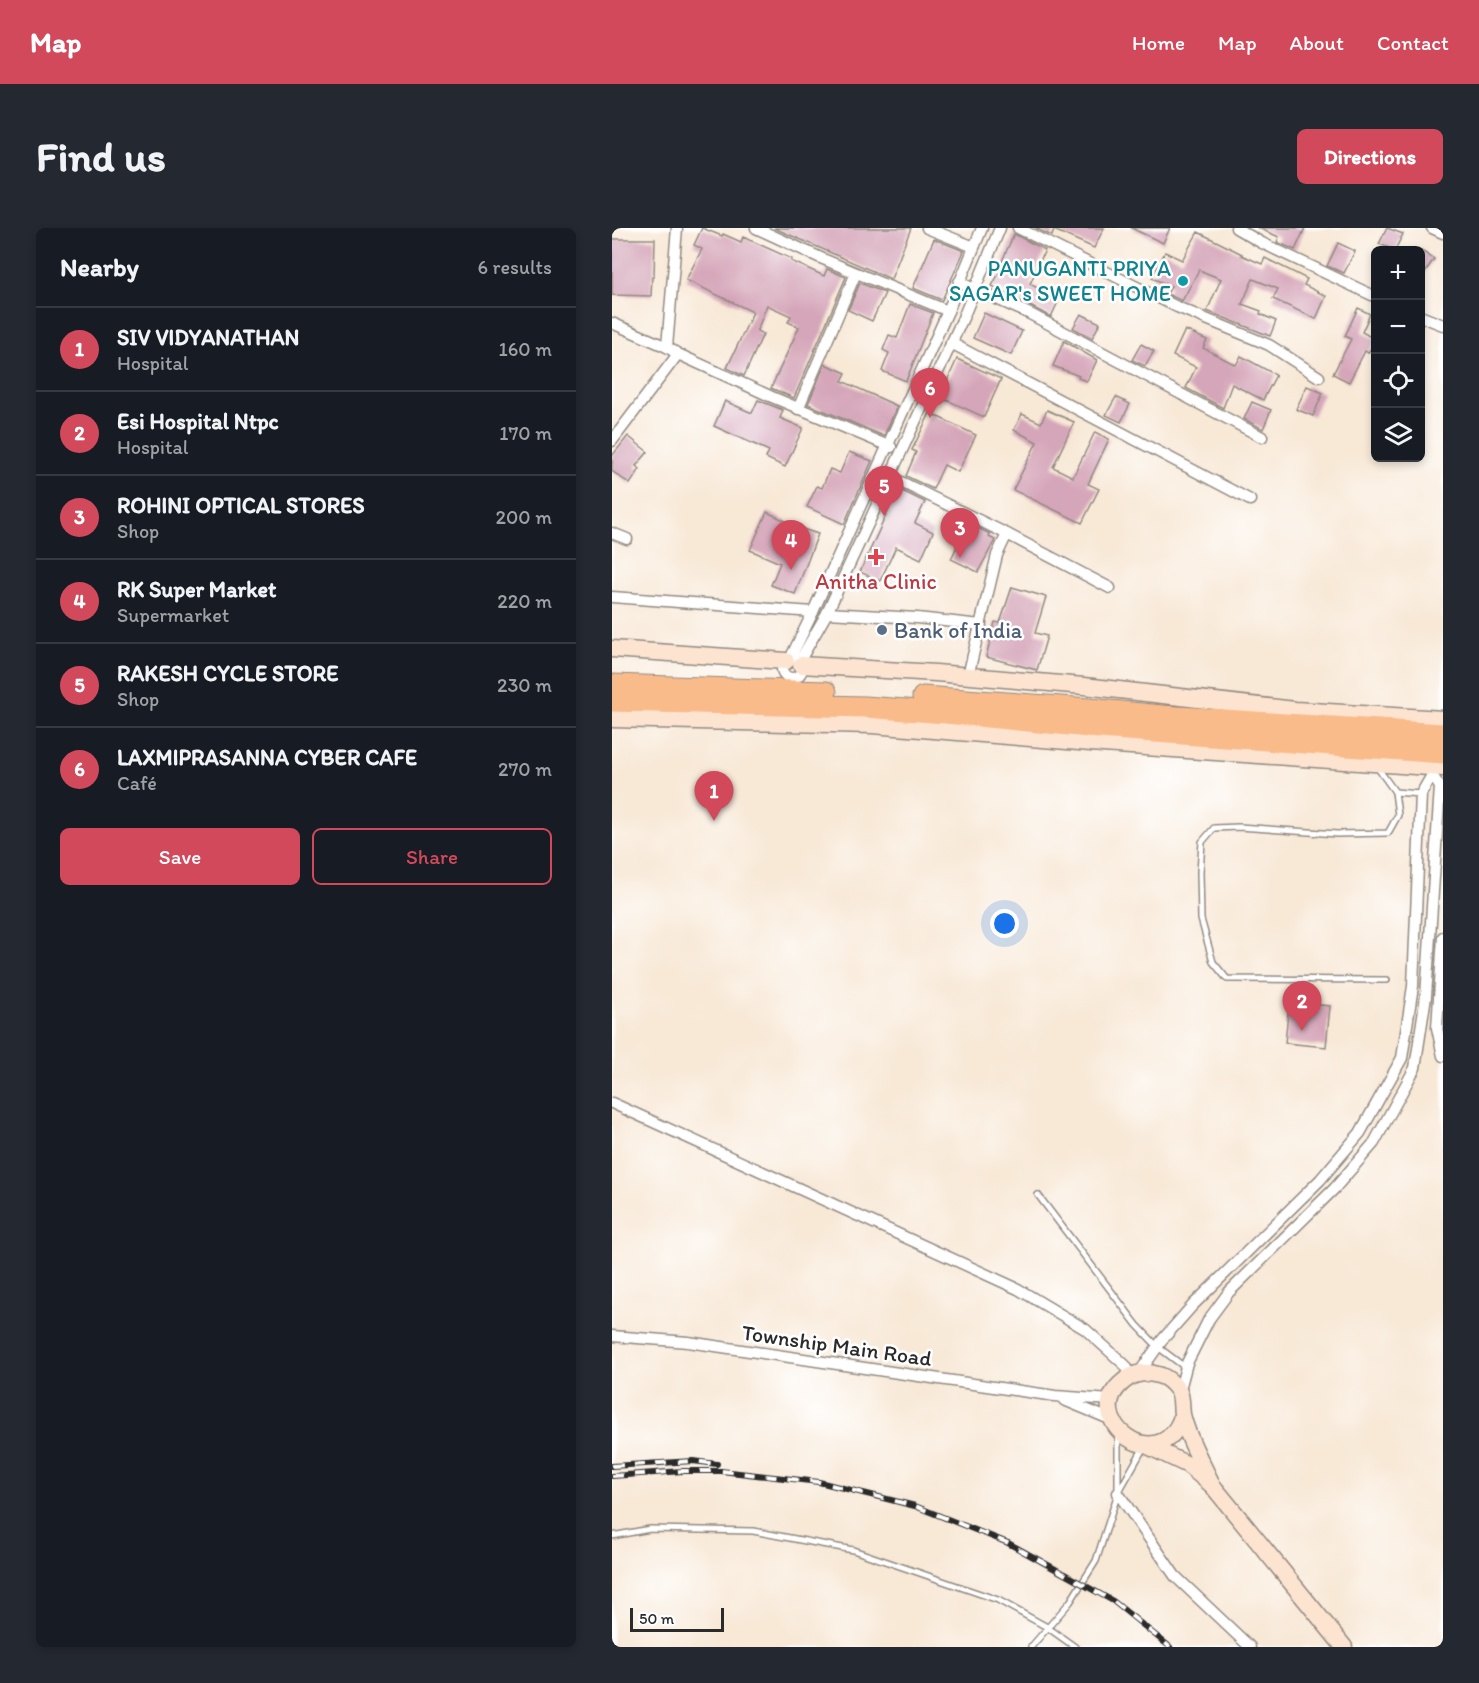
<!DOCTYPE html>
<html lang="en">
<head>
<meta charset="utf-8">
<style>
	:root { --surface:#171b24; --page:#242831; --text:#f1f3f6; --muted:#9ea1a6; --line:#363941; --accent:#d1495b }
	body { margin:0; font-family:Itim,sans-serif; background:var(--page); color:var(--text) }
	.controls { position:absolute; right:18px; top:18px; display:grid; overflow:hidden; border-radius:9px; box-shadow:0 3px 9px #0003 }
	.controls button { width:54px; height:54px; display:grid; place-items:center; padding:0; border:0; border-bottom:2px solid var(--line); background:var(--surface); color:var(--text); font:30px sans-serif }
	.scale { position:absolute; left:18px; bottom:15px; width:94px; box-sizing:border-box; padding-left:6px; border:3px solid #2b2b2b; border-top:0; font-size:16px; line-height:21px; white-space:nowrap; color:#2b2b2b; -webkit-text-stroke:4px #fff; paint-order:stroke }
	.you { position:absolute; left:393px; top:696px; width:21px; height:21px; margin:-15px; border:4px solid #fff; border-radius:50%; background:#1a73e8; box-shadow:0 0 0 9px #1a73e833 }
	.badge { display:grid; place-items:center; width:39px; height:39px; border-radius:50%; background:var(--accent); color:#fff; font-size:20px; font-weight:700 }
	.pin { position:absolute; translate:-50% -50px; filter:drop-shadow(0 2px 3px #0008) }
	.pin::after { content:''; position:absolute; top:32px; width:21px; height:18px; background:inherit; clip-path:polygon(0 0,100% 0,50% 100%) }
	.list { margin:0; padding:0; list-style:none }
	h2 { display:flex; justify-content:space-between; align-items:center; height:78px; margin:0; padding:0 24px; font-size:26px }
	h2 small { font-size:20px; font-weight:400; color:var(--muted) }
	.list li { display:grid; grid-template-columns:39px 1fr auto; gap:18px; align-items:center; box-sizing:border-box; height:84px; padding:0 24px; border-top:2px solid var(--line) }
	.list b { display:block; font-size:22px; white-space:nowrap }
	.list p { margin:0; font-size:20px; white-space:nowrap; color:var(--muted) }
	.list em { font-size:20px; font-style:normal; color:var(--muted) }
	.actions { display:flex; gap:12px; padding:18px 24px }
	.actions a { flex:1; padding:14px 0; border:2px solid var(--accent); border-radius:9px; text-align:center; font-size:21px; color:var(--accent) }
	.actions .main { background:var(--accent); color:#fff }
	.icon { flex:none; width:33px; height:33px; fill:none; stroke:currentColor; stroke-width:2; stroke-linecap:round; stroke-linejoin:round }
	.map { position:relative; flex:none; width:831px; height:1419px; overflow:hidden; border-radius:9px }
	header { display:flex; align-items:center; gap:36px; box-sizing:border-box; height:84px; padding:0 30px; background:var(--accent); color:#fff }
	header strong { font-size:28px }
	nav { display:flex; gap:33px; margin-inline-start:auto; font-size:21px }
	.intro { display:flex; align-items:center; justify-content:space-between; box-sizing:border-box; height:144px; padding:0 36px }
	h1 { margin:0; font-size:42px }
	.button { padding:15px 27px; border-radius:9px; background:var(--accent); color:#fff; font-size:21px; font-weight:700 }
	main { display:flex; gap:36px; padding:0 36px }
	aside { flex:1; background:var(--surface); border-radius:9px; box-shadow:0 3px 9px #0003 }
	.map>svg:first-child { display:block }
	.building { fill:#d5a6b9 }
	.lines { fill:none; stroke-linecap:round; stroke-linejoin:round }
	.lane-casing { stroke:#928a80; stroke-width:8 }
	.street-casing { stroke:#928a80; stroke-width:13 }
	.secondary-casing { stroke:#928a80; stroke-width:19 }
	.highway-casing { stroke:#928a80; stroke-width:23 }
	.lane { stroke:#fff; stroke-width:5 }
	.street { stroke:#fff; stroke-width:10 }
	.secondary { stroke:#fde4d1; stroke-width:16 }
	.highway { stroke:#fabb8b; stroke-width:21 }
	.rail-casing { stroke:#2b2b2b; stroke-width:6 }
	.rail { stroke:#fff; stroke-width:4; stroke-dasharray:11; stroke-linecap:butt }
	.culture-dot { fill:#0f9aa8; stroke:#fff; stroke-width:2 }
	.health-dot { fill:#e0444e; stroke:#fff; stroke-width:2 }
	.service-dot { fill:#5c6f8a; stroke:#fff; stroke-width:2 }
	.labels { text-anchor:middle; stroke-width:5; stroke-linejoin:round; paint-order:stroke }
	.culture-label { font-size:22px; fill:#0d838f; stroke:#fff; text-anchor:end }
	.health-label { font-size:22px; fill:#be3a42; stroke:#fff }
	.service-label { font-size:22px; fill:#4e5e75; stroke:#fff; text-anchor:start }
	.street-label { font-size:22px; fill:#2b2b2b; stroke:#fff }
</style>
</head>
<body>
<header>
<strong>Map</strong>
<nav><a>Home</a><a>Map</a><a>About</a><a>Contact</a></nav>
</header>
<div class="intro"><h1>Find us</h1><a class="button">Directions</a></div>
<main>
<aside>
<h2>Nearby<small>6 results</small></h2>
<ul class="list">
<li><span class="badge">1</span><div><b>SIV VIDYANATHAN</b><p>Hospital</p></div><em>160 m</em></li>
<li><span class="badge">2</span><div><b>Esi Hospital Ntpc</b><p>Hospital</p></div><em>170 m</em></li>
<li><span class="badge">3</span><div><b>ROHINI OPTICAL STORES</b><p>Shop</p></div><em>200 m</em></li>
<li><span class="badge">4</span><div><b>RK Super Market</b><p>Supermarket</p></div><em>220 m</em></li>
<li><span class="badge">5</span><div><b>RAKESH CYCLE STORE</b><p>Shop</p></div><em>230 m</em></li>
<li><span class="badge">6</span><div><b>LAXMIPRASANNA CYBER CAFE</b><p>Café</p></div><em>270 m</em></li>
</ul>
<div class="actions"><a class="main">Save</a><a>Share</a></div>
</aside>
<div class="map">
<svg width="831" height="1419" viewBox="0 0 831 1419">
	<rect width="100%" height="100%" fill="#fff"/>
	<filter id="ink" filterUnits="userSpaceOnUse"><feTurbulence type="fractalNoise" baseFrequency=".0167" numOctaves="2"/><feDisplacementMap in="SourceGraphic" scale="12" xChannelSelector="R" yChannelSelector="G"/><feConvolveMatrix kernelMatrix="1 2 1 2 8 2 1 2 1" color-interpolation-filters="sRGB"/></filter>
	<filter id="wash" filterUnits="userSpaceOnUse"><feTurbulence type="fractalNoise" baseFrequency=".008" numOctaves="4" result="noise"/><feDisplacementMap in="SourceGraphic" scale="24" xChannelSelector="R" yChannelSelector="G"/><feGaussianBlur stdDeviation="1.35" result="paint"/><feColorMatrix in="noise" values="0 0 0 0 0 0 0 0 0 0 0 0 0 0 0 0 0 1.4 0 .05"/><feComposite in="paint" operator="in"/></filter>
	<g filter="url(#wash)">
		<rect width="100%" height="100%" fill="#f8e8d6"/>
		<g id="blocks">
			<!-- building -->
			<g class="building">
				<path d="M90 0 110 8 111 6 129 14 131 9 180 31 179 33 212 48 215 41 234 49 182 170 159 160 187 99 176 94 179 88 155 77 145 103 151 106 132 148 115 140 141 84 74 52 90 21 82 17Z"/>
				<path d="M162 0H299L279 51Z"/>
				<path d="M423 0H492L482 20 442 2 440 8Z"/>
				<path d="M519 0H558L551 15Z"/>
				<path d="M646 0H693L683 22 665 14 667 9Z"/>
				<path d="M775 0 791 6 783 22 767 16Z"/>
				<path d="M586 4 630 26 629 27 650 36 653 30 695 51 692 57 714 68 704 91 661 71 666 61 641 51 630 76 649 83 648 86 664 93 658 108 595 83 609 51 587 42 570 73 555 66 559 58 540 50 553 24 570 32Z"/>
				<path d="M402 6 433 22 418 56 431 63 429 67 446 74 439 89 380 58 393 34 390 33Z"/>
				<path d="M0 11H43L42 49H40L39 68 0 67Z"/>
				<path d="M322 11 352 23 330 72 301 60Z"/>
				<path d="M726 15 743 23 732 45 715 38Z"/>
				<path d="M808 22 822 31 808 51Z"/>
				<path d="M248 55 273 65 260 93 236 82Z"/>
				<path d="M298 76 321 85 294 153 270 143 277 125 271 122 277 107 285 110Z"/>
				<path d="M746 80 758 86 750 104 764 112 756 125 753 123 737 154 721 146 739 111 733 108Z"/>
				<path d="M372 85 410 103 399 127 361 110Z"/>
				<path d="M469 86 488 95 480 110 461 100Z"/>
				<path d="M573 102 595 112 591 120 624 137 629 128 664 147 651 172 620 156 611 180 574 160 584 139 561 128Z"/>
				<path d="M452 113 485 132 475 153 466 150 467 148 441 138Z"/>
				<path d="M529 116 542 123 533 138 520 132Z"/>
				<path d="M345 131 389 151 372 189 328 169Z"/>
				<path d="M213 136 234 145 230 153 285 178 272 208 196 176Z"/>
				<path d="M695 158 711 165 701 188 684 181Z"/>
				<path d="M504 169 518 176 509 194 494 187Z"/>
				<path d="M146 172 171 182 168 190 191 200 173 239 154 230 157 223 102 198 113 173 140 185Z"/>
				<path d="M640 174 659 182 651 201 632 191Z"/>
				<path d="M435 182 462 194 441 239 461 249 483 204 497 211 476 256 487 261 470 295 401 262 425 214 402 202 410 186 429 195Z"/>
				<path d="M318 185 364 207 346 244 332 237 321 261 294 248 304 224 300 222Z"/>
				<path d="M16 208 36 224 24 238 28 241 18 256 0 243V228Z"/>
				<path d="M237 224 260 233 232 296 195 279 205 258 210 260 218 241 228 245Z"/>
				<path d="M286 261 313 274 303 295 321 304 309 331 284 319 268 353 248 344Z"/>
				<path d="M155 284 174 293 173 295 206 306 183 366 159 357 168 335 138 322Z"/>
				<path d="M356 295 378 306 377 309 383 312 366 344 339 331Z"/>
				<path d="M400 359 434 369 423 405 435 408 425 442 374 429 383 394 388 395Z"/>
				<path d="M677 774 718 778 714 819 673 815Z"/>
			</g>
		</g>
	</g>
	<g filter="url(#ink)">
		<use href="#blocks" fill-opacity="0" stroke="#928a80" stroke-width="1.5"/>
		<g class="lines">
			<!-- lane casing -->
			<g class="lane-casing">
				<g id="lane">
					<path d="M765 539 783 564 786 587 776 605 725 606 627 599 602 600 590 614 588 644 589 691 601 734 615 751 775 752"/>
					<path d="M783 564 808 566"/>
					<path d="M426 967 525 1097 546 1119 574 1140"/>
					<path d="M506 1206V1263"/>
					<path d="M0 1308 38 1301 141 1303 241 1322 386 1372 435 1399 463 1419"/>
					<path d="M419 1419 458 1374 484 1333 506 1265 532 1219"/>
				</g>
			</g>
			<!-- street casing -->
			<g class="street-casing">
				<g id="street">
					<path d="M144 0 211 31 336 83"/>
					<path d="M315 0 362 19"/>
					<path d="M406 0 565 79 657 117 707 149"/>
					<path d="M624 0 650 15 764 69"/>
					<path d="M820 0 831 5"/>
					<path d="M347 54 418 86 650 209"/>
					<path d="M808 88 831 97"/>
					<path d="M0 95 55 119 66 126 160 169 279 219"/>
					<path d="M339 115 638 272"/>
					<path d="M55 119 65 0"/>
					<path d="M186 181 244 45"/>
					<path d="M0 213 66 126"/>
					<path d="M277 248 395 306"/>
					<path d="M0 305 15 311"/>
					<path d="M0 369 201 384"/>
					<path d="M215 385 305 390 369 397"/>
					<circle cx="180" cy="440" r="10"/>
					<path d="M178 431 201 384 336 83 370 0"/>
					<path d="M187 434 215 385 351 90 388 0"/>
					<path d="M356 448 385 327 395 306 498 360"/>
					<path d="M831 709 825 800 831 828"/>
					<path d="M0 875 406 1061 473 1101 513 1137 520 1148"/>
					<path d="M0 1108 76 1114 443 1168 499 1172"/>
					<path d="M527 1145 551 1111 581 1077 708 952 748 905 790 830 801 758 809 566 820 547"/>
					<path d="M567 1165 575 1135 597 1091 617 1064 722 961 762 915 803 840 814 768 828 559 820 547 821 535"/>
					<path d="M452 1172 500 1192"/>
					<path d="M506 1265 563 1348 638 1419"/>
				</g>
			</g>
			<!-- secondary casing -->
			<g class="secondary-casing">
				<g id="secondary">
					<path d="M0 421 174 433"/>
					<path d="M189 437 324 445 472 458 683 482 831 491"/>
					<path d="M0 491 260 497 491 516 831 540"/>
					<path d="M570 1189C547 1253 465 1190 512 1153 522 1145 534 1143 546 1147 555 1149 562 1156 567 1164 571 1173 568 1182 571 1190 576 1211 591 1237 600 1257"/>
					<path d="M534 1217 576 1237 600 1257 732 1419"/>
				</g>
			</g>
			<!-- highway casing -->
			<g class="highway-casing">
				<g id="highway">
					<path d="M0 457 214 464"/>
					<path d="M311 469 477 481 550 488 831 506"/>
					<path d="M0 473 253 479 334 485 487 500 831 525"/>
				</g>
			</g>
			<!-- lane -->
			<use href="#lane" class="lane"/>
			<!-- street -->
			<use href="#street" class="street"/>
			<!-- secondary -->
			<use href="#secondary" class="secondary"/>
			<!-- highway -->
			<use href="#highway" class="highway"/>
			<!-- rail casing -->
			<g class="rail-casing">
				<g id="rail">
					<path d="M0 1238 81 1233 105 1236"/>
					<path d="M0 1248 71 1243H109L207 1254 303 1278 396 1315 436 1337 501 1373 558 1419"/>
				</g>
			</g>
			<!-- rail -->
			<use href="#rail" class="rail"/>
		</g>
	</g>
	<!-- markers -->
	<circle class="culture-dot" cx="571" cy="53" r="6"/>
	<path class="health-dot" d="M261 320h6v6h6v6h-6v6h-6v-6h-6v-6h6z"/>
	<circle class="service-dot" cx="270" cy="402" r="6"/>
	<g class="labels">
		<!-- culture labels -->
		<g class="culture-label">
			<text x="559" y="48">PANUGANTI PRIYA<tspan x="559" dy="25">SAGAR's SWEET HOME</tspan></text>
		</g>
		<!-- health labels -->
		<g class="health-label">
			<text x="264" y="361">Anitha Clinic</text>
		</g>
		<!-- service labels -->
		<g class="service-label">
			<text x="282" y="410">Bank of India</text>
		</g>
		<!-- street labels -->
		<g class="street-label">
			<text transform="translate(225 1117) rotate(8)" y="8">Township Main Road</text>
		</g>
	</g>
</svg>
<div class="controls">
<button>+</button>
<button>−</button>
<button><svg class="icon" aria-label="locate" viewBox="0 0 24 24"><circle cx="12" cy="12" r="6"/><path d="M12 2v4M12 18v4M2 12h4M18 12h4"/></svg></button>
<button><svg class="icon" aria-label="layers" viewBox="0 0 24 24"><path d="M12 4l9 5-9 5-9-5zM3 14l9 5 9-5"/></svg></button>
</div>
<div class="scale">50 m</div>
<div class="you"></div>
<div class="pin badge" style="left:102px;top:593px">1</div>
<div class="pin badge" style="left:690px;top:803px">2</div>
<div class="pin badge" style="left:348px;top:330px">3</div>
<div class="pin badge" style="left:179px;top:342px">4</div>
<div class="pin badge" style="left:272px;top:288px">5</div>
<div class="pin badge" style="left:318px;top:190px">6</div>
</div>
</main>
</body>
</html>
